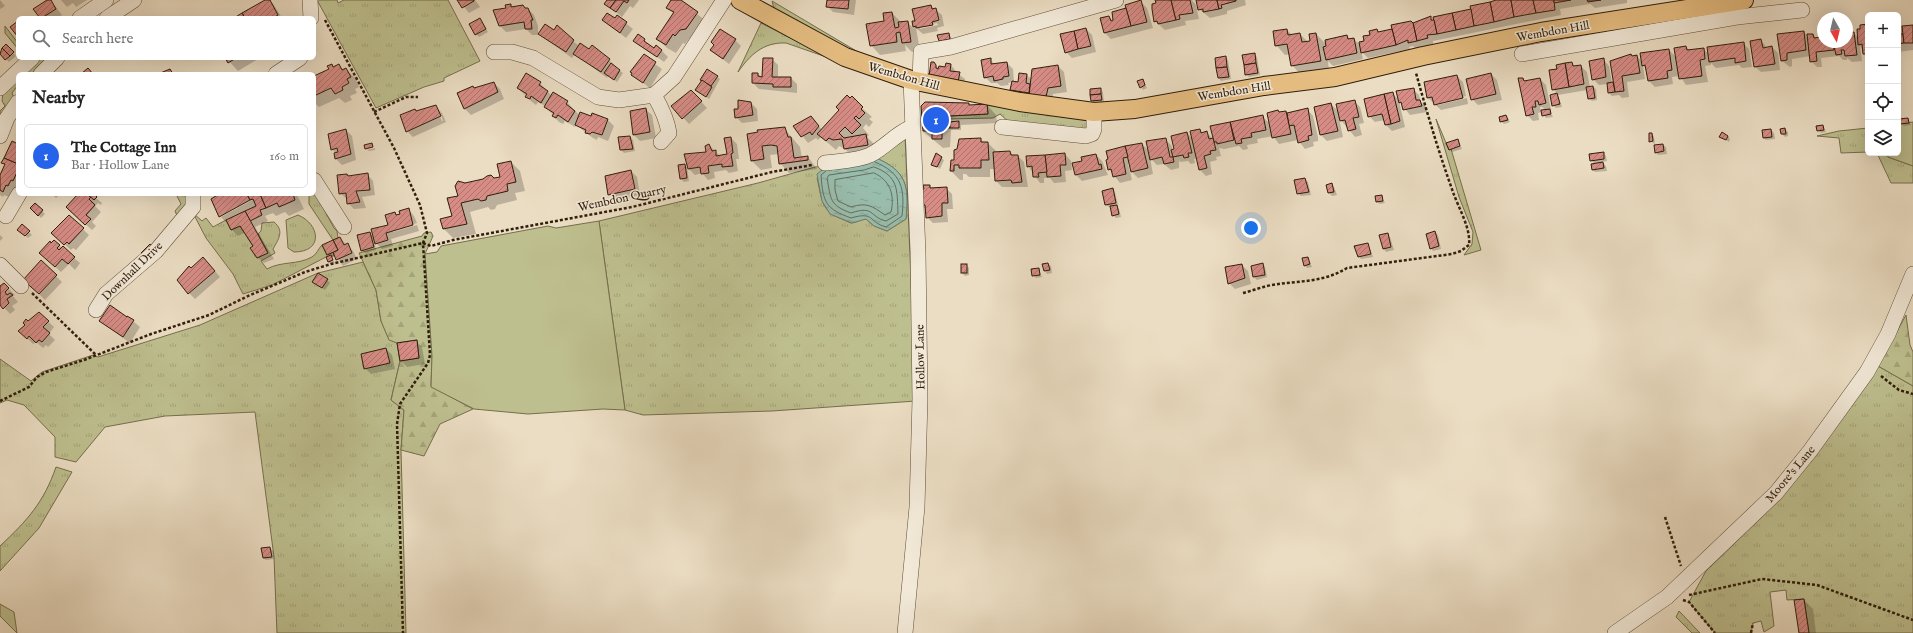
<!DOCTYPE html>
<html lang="en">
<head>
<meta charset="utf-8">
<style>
	:root { --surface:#fff; --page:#f2f2f2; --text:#222; --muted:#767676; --line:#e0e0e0; --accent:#2563eb }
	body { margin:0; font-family:"IM FELL English",serif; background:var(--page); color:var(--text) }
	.controls { position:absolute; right:12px; top:12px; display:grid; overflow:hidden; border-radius:6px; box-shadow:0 4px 16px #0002 }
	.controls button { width:36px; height:36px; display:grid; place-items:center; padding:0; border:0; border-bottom:1px solid var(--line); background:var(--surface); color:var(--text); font:20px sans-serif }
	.compass { position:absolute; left:1817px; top:12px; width:36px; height:36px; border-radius:50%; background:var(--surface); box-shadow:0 4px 16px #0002; rotate:172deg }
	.you { position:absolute; left:1251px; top:228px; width:14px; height:14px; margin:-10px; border:3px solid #fff; border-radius:50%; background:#1a73e8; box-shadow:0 0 0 6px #1a73e833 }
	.badge { display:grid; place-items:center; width:26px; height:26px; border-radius:50%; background:var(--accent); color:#fff; font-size:13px; font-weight:700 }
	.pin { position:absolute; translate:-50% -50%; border:2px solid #fff; box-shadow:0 1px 4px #0006 }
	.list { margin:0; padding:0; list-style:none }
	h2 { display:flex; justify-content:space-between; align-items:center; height:52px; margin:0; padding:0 16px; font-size:17px }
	h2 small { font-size:13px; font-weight:400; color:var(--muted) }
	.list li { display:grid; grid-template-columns:26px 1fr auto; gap:12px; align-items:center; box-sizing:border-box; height:64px; margin:0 8px 8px; padding:0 8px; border:1px solid var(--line); border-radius:6px }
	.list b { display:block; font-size:15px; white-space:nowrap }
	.list p { margin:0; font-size:13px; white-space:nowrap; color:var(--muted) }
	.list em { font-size:13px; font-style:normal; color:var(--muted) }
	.icon { flex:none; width:22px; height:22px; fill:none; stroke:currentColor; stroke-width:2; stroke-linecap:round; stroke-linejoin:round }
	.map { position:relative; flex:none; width:1913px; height:633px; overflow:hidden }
	.search { position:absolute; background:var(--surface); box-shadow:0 4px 16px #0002; left:16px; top:16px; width:300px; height:44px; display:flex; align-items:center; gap:10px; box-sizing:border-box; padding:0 14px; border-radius:6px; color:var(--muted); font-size:15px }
	.panel { position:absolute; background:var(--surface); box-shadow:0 4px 16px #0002; left:16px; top:72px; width:300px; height:124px; border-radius:6px }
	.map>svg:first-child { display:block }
	.grass { fill:url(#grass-tufts); stroke:#766e4d }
	.forest { fill:url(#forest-firs); stroke:#766e4d }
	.garden { fill:#bebf8f; stroke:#766e4d }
	.water { fill:url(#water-ripples); stroke:#6f7d6c }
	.shadow { fill:#0003; fill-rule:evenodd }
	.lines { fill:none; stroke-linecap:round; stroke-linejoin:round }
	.shore { stroke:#646d5c; stroke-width:1 }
	.building { fill:url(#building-hatch); stroke:#2f1d0b }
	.minor-casing { stroke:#5e4d39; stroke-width:16 }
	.major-casing { stroke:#2f1d0b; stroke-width:20 }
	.path { stroke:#2f1d0b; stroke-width:2.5; stroke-dasharray:3 2; stroke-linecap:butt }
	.minor { stroke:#f2e9d8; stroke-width:15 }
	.major { stroke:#e6be82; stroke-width:18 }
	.labels { text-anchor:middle; stroke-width:3; stroke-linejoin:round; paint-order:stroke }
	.street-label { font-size:12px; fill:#2f1d0b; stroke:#f2e9d8 }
</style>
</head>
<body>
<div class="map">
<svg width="1913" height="633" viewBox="0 0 1913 633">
	<defs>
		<pattern id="grass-tufts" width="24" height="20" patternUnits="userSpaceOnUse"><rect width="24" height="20" fill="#bebf8f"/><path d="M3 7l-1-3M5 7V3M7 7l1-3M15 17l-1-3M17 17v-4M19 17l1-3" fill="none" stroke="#a4a47a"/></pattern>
		<pattern id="forest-firs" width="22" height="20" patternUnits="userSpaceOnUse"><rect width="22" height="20" fill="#bebf8f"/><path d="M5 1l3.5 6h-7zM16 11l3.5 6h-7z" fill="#a4a47a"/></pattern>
		<pattern id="water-ripples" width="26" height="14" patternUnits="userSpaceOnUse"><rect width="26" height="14" fill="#99bdad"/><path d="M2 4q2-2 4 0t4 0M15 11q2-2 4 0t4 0" fill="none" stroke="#84a294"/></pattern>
		<pattern id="building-hatch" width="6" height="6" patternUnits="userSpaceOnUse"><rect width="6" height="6" fill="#d78c86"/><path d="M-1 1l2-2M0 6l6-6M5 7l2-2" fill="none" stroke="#af726c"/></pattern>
	</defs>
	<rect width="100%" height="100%" fill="#ebddc3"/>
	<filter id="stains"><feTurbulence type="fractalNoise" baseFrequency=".005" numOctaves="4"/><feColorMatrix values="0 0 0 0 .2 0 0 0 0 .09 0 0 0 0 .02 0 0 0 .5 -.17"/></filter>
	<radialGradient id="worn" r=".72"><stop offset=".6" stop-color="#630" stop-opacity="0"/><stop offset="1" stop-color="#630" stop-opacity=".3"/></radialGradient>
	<!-- grass -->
	<g class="grass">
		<path d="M317 0H337L338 3 344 0H448L480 61 444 78V81L424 87 376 108Z"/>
		<path d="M772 1 858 52 856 54 774 9Z"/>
		<path d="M761 23 832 59 786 43C763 42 750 55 738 72Z"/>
		<path d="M5 26 18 43V49L5 33Z"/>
		<path d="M38 58H47L34 74H22Z"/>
		<path d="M18 77V85L12 93 14 98 0 115V111L5 106 2 101 3 92Z"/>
		<path d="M987 104 1086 119 1089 130 1010 123 1000 114 993 118 949 119V116L988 114Z"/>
		<path d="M1436 119 1449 150 1451 149 1481 250 1464 255 1472 244 1473 232 1459 197Z"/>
		<path d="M1868 128V152L1841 153 1839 138 1817 136 1839 131Z"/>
		<path d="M905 135 916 401 772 411 643 415 625 410 599 221 758 183 815 167 835 165 817 178C822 198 820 211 842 219 844 220 848 222 851 223 856 223 861 219 866 219L874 226 887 231 906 219C909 185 907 171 874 157Z"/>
		<path d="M1877 153H1888V157L1913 166V183H1891Z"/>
		<path d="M314 191 334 228 337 231 338 238 333 240 309 204V194H314Z"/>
		<path d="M176 194H184L189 204 178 218 175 211 181 204Z"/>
		<path d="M193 213 202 221 206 218 213 227 226 220 231 230 240 226 253 246 251 248 257 258 268 252 258 234 261 231 262 223 274 222C285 231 278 240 273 249L275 253 261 261 267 269C281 261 298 265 312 257 317 254 318 249 322 245L327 255 333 252 334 256 326 257 272 285 243 294 233 274 206 238Z"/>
		<path d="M298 215C320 224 324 252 294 252L288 248 286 220Z"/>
		<path d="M363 262 376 290 381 321 389 339 397 343 400 361 391 400 404 410 401 450 406 633H277L274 557 255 412 165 416 105 427 76 462 55 457V437L24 405 7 400 0 403V359L31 381 42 372 93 355 98 357 200 325 318 273Z"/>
		<path d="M1878 366 1913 386V633H1809L1804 599 1787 600 1786 590 1770 592 1774 626 1764 632 1761 621 1753 623 1751 633H1715L1689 602 1706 571 1782 497Z"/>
		<path d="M56 467 72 472 39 528 0 571V546C27 521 44 502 56 467Z"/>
		<path d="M0 604 14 612 17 633 0 616Z"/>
		<path d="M1679 611 1700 633H1692L1676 617Z"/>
	</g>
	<!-- forest -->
	<g class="forest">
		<path d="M431 232 433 236 425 254 432 356 431 386 473 409 440 424 424 456 401 450 404 410 391 400 400 361 419 358 417 340 397 343 389 340 381 321 376 290 359 253 422 236 424 233Z"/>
		<path d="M1906 315 1910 345 1913 352V386L1878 366Z"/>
	</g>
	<!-- garden -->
	<g class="garden">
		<path d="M1913 122V166L1888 157V153H1898V124Z"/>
		<path d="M599 221 625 410 603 409 528 414 474 409 431 387 432 356 425 254 437 252 441 246 548 226 556 228Z"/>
	</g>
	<!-- water -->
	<path class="water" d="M874 157C907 171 909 185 906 219L887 231 874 226 866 219 852 223 830 214 822 201 817 174 826 167Z"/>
	<!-- shadow -->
	<g class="shadow">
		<path d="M0 0 5 6 0 9Z"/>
		<path d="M49 0 55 6 62 15 57 18H41Z"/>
		<path d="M61 0H87L76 7 73 3 67 7Z"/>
		<path d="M267 0H269L274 5 282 18H236Z"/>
		<path d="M458 0H475L480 7 469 13Z"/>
		<path d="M609 0H639L633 8 630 6 622 17 606 4Z"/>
		<path d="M672 0H680L707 22 695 38 689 39 685 44 683 43 676 53 667 48 658 39 674 14 667 7Z"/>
		<path d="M828 0H856L854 15 833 12 827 6Z"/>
		<path d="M1156 0H1192L1196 5 1199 19 1185 21 1186 25 1165 30 1155 21Z"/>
		<path d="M1197 0H1245L1246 5 1227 11V14L1210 18 1199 9Z"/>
		<path d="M1497 0H1627V3L1595 8 1590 4 1560 9 1561 15 1433 41V44L1415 48 1413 46 1409 47 1410 49 1368 58 1361 51 1363 59 1333 66 1328 61 1329 70 1301 75 1292 65 1290 54 1285 55 1276 45 1287 30 1292 35 1300 34 1308 42H1311L1316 34 1327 45 1347 36 1350 39H1354L1361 46 1377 30 1380 33 1422 22V19L1430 18 1436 23Z"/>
		<path d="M1141 2 1147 8 1153 28 1111 39 1105 33 1101 19 1109 17 1115 23 1127 9Z"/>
		<path d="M510 5 513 8 528 9 534 15 538 26V35H532L526 29 506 32 500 26Z"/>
		<path d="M931 6 942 15 944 26 937 28 938 31 923 34 916 28 920 51 912 52 905 45 906 51 880 55 871 45 892 13 901 22H907L914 29 913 22H916ZM937 23 938 25 920 29V27Z"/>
		<path d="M617 16 633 29 626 38 603 20H615Z"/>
		<path d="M480 19 488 32 479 37 476 34Z"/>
		<path d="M1898 22 1903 27H1913V50L1898 52Z"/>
		<path d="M1868 26V58L1860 46 1862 61 1852 62 1847 58V60H1843L1839 56 1821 58 1822 67H1817L1811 61V56L1792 59V66L1790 67 1782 61 1778 35 1804 32 1807 35H1813L1817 39 1822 38 1823 35V42H1847V34L1854 33 1858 38Z"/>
		<path d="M557 27 579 46 609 60 615 66 614 67 623 73 617 82 608 76 607 78 575 54 572 58 539 34 554 32Z"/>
		<path d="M1086 29 1092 35 1096 52 1072 58 1066 52Z"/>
		<path d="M948 34 951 37 953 47 941 46 939 36Z"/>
		<path d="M638 35 654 49 662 51 668 57 664 62 635 41Z"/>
		<path d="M735 40 741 46 729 64 711 50Z"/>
		<path d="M1761 40 1767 48 1772 47 1778 53 1780 70 1761 72 1754 66Z"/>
		<path d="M1743 43 1749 49 1752 67 1742 68 1739 65 1716 68 1711 63V65L1705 66 1708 82 1686 85 1680 76 1672 77 1673 84 1655 87 1649 81 1647 69 1643 66 1645 79 1627 82 1629 97 1622 98 1619 95 1612 96 1609 93 1608 84 1599 85 1593 79 1603 59 1609 66 1612 83 1615 85 1637 56 1642 62 1669 50 1677 58 1686 47 1690 51 1703 49 1709 54Z"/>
		<path d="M6 46 16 56 9 62 0 53Z"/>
		<path d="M1254 54 1257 57 1260 75 1249 77 1246 74Z"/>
		<path d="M644 56 662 69 650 88 632 75Z"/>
		<path d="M226 58H260L238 71Z"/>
		<path d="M1226 58 1228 60 1231 79 1221 81 1219 78Z"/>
		<path d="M772 59 778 65V78H791L797 84V93L759 89 753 83 758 74 763 78Z"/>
		<path d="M990 59 995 65 1007 63 1013 69 1014 82 1019 83 1020 74 1027 75 1032 80 1058 66 1064 72 1067 92 1053 94 1052 103 1018 96 1012 90 1013 82 1008 83 1009 85 1001 86 997 83H991L985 77Z"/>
		<path d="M934 63 939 69 946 68 947 64 951 65 957 73 965 79 964 87 936 82Z"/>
		<path d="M1572 63 1575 67 1581 66 1587 72 1590 87H1593L1596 89 1597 100 1592 101 1589 98 1587 90 1558 95 1562 107 1556 108 1553 105 1551 96 1558 94 1553 89 1558 69Z"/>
		<path d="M332 65 334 68 339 65 344 70 346 69 355 78 359 87 355 89 357 93 350 96 352 100 345 103 339 98 319 107 314 102V77L330 70Z"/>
		<path d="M1491 74 1497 80 1502 100 1478 105 1472 99Z"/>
		<path d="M1457 76 1463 82 1466 96 1437 103 1438 105 1467 98 1468 104 1441 110 1428 98Z"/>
		<path d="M717 77 720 79 709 99 696 90Z"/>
		<path d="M1523 79 1526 82 1540 79 1546 85 1551 109 1549 110 1553 117 1546 118 1542 112 1538 113 1539 120 1533 121 1527 115ZM1540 107H1542L1546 110 1541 111Z"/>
		<path d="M1143 80 1147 88 1143 90 1141 87Z"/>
		<path d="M494 83 500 89 504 99 471 115 465 109 458 93Z"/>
		<path d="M540 83 552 96 567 102 580 116 608 120 614 126 608 141 598 137 597 140 593 138 576 125 575 127 565 121 563 124 559 122 545 106 538 102 536 105 532 102 518 88Z"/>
		<path d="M1100 89 1103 92 1104 103H1094L1092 100Z"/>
		<path d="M1413 89 1419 95 1421 102 1426 107 1427 112 1410 115 1399 101 1405 127 1392 131 1386 125 1385 120 1375 122 1369 116 1392 93 1399 100Z"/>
		<path d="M683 96 684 98 697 97 707 108 689 124 672 106Z"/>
		<path d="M1354 101 1360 107 1364 123 1359 124 1362 135 1355 137 1339 118 1343 137 1327 141 1321 135 1331 104 1339 112Z"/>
		<path d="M751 103 757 109 758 121 742 123 736 117 739 110Z"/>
		<path d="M969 104 972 106 987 105 996 115 997 123 961 125V130H951L950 147 943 148 923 131 922 106Z"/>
		<path d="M436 107 442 113 446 122 413 137 407 131 417 112ZM438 112H440L443 121H442Z"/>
		<path d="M862 108 872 117 869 119 873 122 869 127 866 124 863 128 869 135 867 137 875 145 854 158 845 149 839 146 836 150 821 137 818 140 816 138 808 143 795 126 811 117 822 130Z"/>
		<path d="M645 109 652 115 656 138 640 141 634 135 632 125Z"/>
		<path d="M1307 109 1313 116 1318 137V141L1313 142 1314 146 1305 149 1298 140 1279 144 1273 136 1257 139 1258 143 1247 145 1248 149 1243 150 1239 146 1224 149 1219 148 1221 156 1216 157 1217 160 1210 162 1212 174 1206 176 1200 170 1198 158 1194 159 1195 163 1191 164 1188 161 1180 162 1179 160V168L1171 170 1164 164 1157 165 1150 158 1153 174 1138 178 1132 172 1130 163 1128 164 1132 180 1120 183 1109 169 1107 161 1142 144 1149 151 1165 139 1171 145 1173 150H1175L1187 133 1194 140 1199 130 1203 133H1207L1215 141 1212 127 1262 116 1270 124 1280 113 1286 112 1288 114Z"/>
		<path d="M1506 116 1510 122 1504 124 1501 121Z"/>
		<path d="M1908 119 1911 125 1904 126 1901 123Z"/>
		<path d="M1823 126 1826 132 1821 133 1818 130Z"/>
		<path d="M784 128 800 147 802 158 808 157 817 169 789 173 780 163 779 154 770 155 772 168 761 170 752 161 748 134Z"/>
		<path d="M1785 129 1788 132V136L1785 137 1782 134Z"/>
		<path d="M346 130 352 136 356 160 342 165 336 159V153L332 149Z"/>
		<path d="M1771 130 1774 133 1775 139 1766 140 1763 137Z"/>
		<path d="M1652 134 1654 137 1655 144 1650 141Z"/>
		<path d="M1720 136H1728L1730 139 1729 142Z"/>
		<path d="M630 137 633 140 635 151 624 153 621 150 620 138Z"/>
		<path d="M731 138 737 144 739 159H736L738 171 729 173 726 170 714 172 715 178 708 180 702 173 695 175 688 168 707 152 709 145 720 156 728 155Z"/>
		<path d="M980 139 985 143H988L998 153 1010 152 1014 156H1018L1024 162 1028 187H1002L996 181 995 169H990V177H969L966 174H963V180H960L951 171 955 161Z"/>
		<path d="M1458 140 1462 149 1452 152 1450 149Z"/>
		<path d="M18 145V186L9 197 4 195 3 197 0 195V178L6 166 2 163 7 151 9 152Z"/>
		<path d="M1663 145 1666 147 1667 154 1658 155 1656 152Z"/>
		<path d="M375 148V150L369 151 367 150Z"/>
		<path d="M1603 153 1606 156 1607 161 1602 162 1606 166 1607 171 1595 172 1593 170 1595 164 1591 160Z"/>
		<path d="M1065 154 1071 161 1072 170 1065 171 1066 182 1054 183 1050 178H1044V183H1040L1028 166Z"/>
		<path d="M936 155 944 160 940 169 932 164Z"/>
		<path d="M1096 155 1102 161 1108 175 1082 181 1076 175 1083 162Z"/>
		<path d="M511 162 520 171 525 191 515 193 517 200 497 205 495 209 491 210 488 207 470 212 476 234 453 238 444 229 441 220 453 216 465 184 501 178Z"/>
		<path d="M684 165 687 167 689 181 684 182 681 179 679 166Z"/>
		<path d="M631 171 637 177 640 195 615 200 609 194Z"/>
		<path d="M367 174 373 181 375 195 362 197 366 208 354 209 348 203 347 199 340 193 347 175 349 177Z"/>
		<path d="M1305 179 1308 182 1311 195 1301 196 1298 193Z"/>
		<path d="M1332 185 1334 187 1337 195 1332 196 1329 193 1327 186Z"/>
		<path d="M929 186 933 189 946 188 952 194 953 209H947L948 222 933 223 927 217V211L921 204 925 190Z"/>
		<path d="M1113 189 1115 192 1118 205 1117 206 1119 209 1121 217 1116 218 1113 215 1111 207H1109L1106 205Z"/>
		<path d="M52 194H60L56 198Z"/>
		<path d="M79 194H100L96 198 102 203 101 205 98 203 95 206 101 212 92 222 96 226 92 230 73 213Z"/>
		<path d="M220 194H299L297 195 304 209 289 216 285 212 276 216 273 213 265 216 268 221 255 227 274 259 264 263 257 257 255 247 246 232 238 236 232 230 228 221 226 222 220 216ZM257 196 258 197 221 217V214Z"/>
		<path d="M1381 196 1385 203 1380 204 1377 202Z"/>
		<path d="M35 204 45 214 41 218 31 208Z"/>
		<path d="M408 209 414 216 417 223 393 230V232L417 225 419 231 391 239 393 246 382 249 374 241 376 250 365 253 362 250 370 233 375 238 389 225 395 213 397 216Z"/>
		<path d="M69 216 89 235 76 250 73 248 71 250 59 239Z"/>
		<path d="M22 226 32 235 28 238 19 230Z"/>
		<path d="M1435 232 1438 235 1441 249 1433 251 1431 248Z"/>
		<path d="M1388 234 1390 237 1394 250 1386 252 1384 249Z"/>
		<path d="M0 235 3 238 0 241Z"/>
		<path d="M340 238 353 251 357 259 343 266 335 255 331 257 335 263 331 264 328 262 330 257 328 254Z"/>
		<path d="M54 241 80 263 75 270 69 264 61 272 47 259Z"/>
		<path d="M1368 244 1373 257 1361 259 1359 256Z"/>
		<path d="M1308 258 1312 267 1307 268 1305 265Z"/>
		<path d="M41 262 62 282 45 300 25 280Z"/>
		<path d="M209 264 220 277 195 299 189 293 191 269Z"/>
		<path d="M1048 264 1051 266 1052 273 1047 274 1045 271Z"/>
		<path d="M1263 264 1265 267 1267 277 1257 280 1254 277Z"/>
		<path d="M966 265 969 268V275L965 276 962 273Z"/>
		<path d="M1242 265 1248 271 1251 284 1235 289 1229 283Z"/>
		<path d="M1039 269 1042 277 1036 278 1033 275Z"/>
		<path d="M327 280 330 283 325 290 313 282Z"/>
		<path d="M4 284 15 295 13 296 18 302 12 306 15 310 10 314 0 303V287Z"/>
		<path d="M39 313 54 327 49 334 55 340 48 347 46 345 43 348 36 342 33 344 20 331Z"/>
		<path d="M128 317 140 327 130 343 100 321Z"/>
		<path d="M416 341 422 347 425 364 407 367 401 361Z"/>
		<path d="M386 349 392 355 395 369 371 374 365 368Z"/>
		<path d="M270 548 273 551 274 559 266 560 263 558Z"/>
		<path d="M1804 600 1813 609 1816 633H1800Z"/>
	</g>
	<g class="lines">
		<!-- shore -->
		<g class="shore">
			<path d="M874 167C899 176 897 190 898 214L886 221C869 217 875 205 851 213 829 205 831 199 827 178L829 175 864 170Z"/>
			<path d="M826 171 821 175C823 203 826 209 851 218 875 211 868 222 886 227L902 216C905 189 902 173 875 162"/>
			<path d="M874 173C890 180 895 195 891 212L885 215C872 206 867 202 851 207L838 201 835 190V180Z"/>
		</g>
	</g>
	<!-- building -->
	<g class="building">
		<path d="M47 0H51L56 9 45 16 46 18H40L33 9Z"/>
		<path d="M265 0H270L278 15 273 18H245L242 13Z"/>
		<path d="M457 0H474V1L462 8Z"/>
		<path d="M607 0H616L610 8 604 4Z"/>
		<path d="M616 0H629L627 3 624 1 616 12 610 8Z"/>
		<path d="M671 0H681L698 12 686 29 680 30 675 36 673 34 666 45 656 39 674 12 666 8Z"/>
		<path d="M827 0H849L848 9 826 7Z"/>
		<path d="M1141 0 1147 22 1131 26 1125 5Z"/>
		<path d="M1155 0H1171L1176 20 1158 24 1157 21 1154 22 1152 9V4L1156 3Z"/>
		<path d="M1171 0H1190L1193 13 1179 15 1180 19 1176 20Z"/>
		<path d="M1196 0H1217L1219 9 1203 12V9L1198 10Z"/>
		<path d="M1217 0H1236V1L1221 5 1222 8 1219 9Z"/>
		<path d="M1496 0H1511L1514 17 1494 22 1490 2Z"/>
		<path d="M1511 0H1533L1536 13 1514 17Z"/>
		<path d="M1533 0H1554L1555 10 1536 13Z"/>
		<path d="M1554 0H1571L1554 3Z"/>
		<path d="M1587 0H1601L1588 2Z"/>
		<path d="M1490 2 1494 22 1474 26 1470 6Z"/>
		<path d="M511 4V7L523 5 525 8H528L533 20H531L532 29H525L524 22 499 26 493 10 506 8 505 5Z"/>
		<path d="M931 5 932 9 936 8 939 20 932 22 933 25 916 28V26L913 27 912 21H915L912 9Z"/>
		<path d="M1126 8 1131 26 1104 33 1100 18 1109 16 1111 21 1113 20 1112 12Z"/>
		<path d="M1471 9 1474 26 1456 30 1452 13Z"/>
		<path d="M892 12 895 28 899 27 898 22 908 21 911 42 902 43 900 32 896 33 897 42 870 46 866 24 884 21 883 13Z"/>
		<path d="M242 13 245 18H234Z"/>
		<path d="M607 13 615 18 617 15 627 22 620 33 602 20Z"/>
		<path d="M1452 13 1456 30 1437 34 1433 17Z"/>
		<path d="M1431 16V20H1434L1437 34 1427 35 1428 38 1417 41 1413 23Z"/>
		<path d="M480 18 486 29 475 35 469 24Z"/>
		<path d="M18 21V37L10 27Z"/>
		<path d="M1411 21 1413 23 1417 41 1408 43V40L1396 45 1391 25Z"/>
		<path d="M1898 21 1900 34H1903L1904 43 1898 44Z"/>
		<path d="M545 24 554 30 557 25 574 40 566 52 538 34Z"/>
		<path d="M1868 24V54H1863L1862 44 1858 45 1857 29H1860V25Z"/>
		<path d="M1913 25V43H1904L1902 26Z"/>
		<path d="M1086 28 1091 46 1078 49 1074 31Z"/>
		<path d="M720 29 736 39 723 59 710 50 714 45 711 42Z"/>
		<path d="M1287 29 1288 35 1300 33 1302 42 1310 41 1309 34 1316 33 1321 61 1291 66 1287 44 1275 46 1273 31Z"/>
		<path d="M1377 29 1378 32 1392 29 1396 45 1361 53 1359 42 1364 41 1363 36 1370 35 1369 31Z"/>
		<path d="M1074 31 1078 49 1065 53 1060 34Z"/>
		<path d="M1804 31 1806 50 1787 53V60L1781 61 1777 34Z"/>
		<path d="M1854 32 1857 55 1845 56 1844 50H1841L1842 54 1836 55 1833 42H1847V33Z"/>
		<path d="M949 33 950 39 939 41 937 35Z"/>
		<path d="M638 34 645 39 644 41 654 48 656 45 662 50 657 57 633 41Z"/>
		<path d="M1807 34H1813L1814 38 1821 37 1820 34H1823V42H1833L1834 50 1816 52 1817 61 1810 62Z"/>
		<path d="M1347 35 1348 39 1354 38 1357 53 1326 60 1323 47 1326 46 1325 40Z"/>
		<path d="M1761 39 1763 48 1772 46 1775 64 1754 67 1750 41Z"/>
		<path d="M1744 42 1746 61 1735 63V58L1709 62 1707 47Z"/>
		<path d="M580 43 589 49 592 45 610 59 601 72 573 54Z"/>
		<path d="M6 44 14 52 10 56 2 48Z"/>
		<path d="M1686 46 1687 50 1704 48 1705 59 1700 60 1702 76 1679 79 1674 48Z"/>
		<path d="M2 48 10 56 5 60 0 54Z"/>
		<path d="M1669 49 1672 70 1667 71 1668 78 1648 81 1645 65 1642 66 1640 53Z"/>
		<path d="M1255 53 1256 63 1244 65 1242 55Z"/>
		<path d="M644 54 656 62 643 83 631 75 632 73 630 72Z"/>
		<path d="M1631 54 1632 56 1637 55 1640 73 1622 76 1624 91 1615 92 1610 61Z"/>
		<path d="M1226 56 1227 67 1216 68 1215 58Z"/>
		<path d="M225 58H236L228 63Z"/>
		<path d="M763 58H773L772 77H791V87H773V84L752 83V73H758V76L762 77Z"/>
		<path d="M991 58V64L1007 62 1009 76 1003 77V79L994 81 993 76 984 78 981 60Z"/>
		<path d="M1604 58 1606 77 1592 80 1589 61Z"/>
		<path d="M931 62H934L936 65V68L938 69 939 66 945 67 946 63 951 64 950 71 960 72 958 82 929 76Z"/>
		<path d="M1572 62 1573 66 1581 65 1584 84 1569 87 1565 63Z"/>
		<path d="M611 63 620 70 614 80 604 73Z"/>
		<path d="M1256 63 1258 73 1245 75 1244 65Z"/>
		<path d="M1565 63 1569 87 1552 90 1549 70 1557 69 1556 65Z"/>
		<path d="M332 64 333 67 339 64 342 70 346 68 351 77 347 79 349 83 342 87 343 90 335 94 331 88 314 96V76L329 69 327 66Z"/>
		<path d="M1058 65 1061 86 1048 88 1046 97 1029 95 1032 69Z"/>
		<path d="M1227 67 1229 77 1218 78 1216 68Z"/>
		<path d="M88 68 93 74H81Z"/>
		<path d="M170 69 173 74H158Z"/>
		<path d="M707 69 718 76 711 86 700 80Z"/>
		<path d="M526 73 541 82 539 85 548 91 541 103 531 96 530 99 525 97 527 94 517 88Z"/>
		<path d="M1019 73 1027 74 1026 83 1030 84 1029 93 1010 90 1012 81 1018 82Z"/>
		<path d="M1491 73 1496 94 1471 100 1466 79Z"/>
		<path d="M1457 75 1463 98 1434 105 1432 97 1427 98 1424 82Z"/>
		<path d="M1518 78H1523L1524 81 1540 78 1546 103 1539 105 1538 101H1535L1536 107H1532L1534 114 1526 116Z"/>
		<path d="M1143 79 1145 85 1140 88 1137 81Z"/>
		<path d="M702 80 712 87 706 97 695 90Z"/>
		<path d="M494 82 498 92 464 109 457 93 473 86 474 88Z"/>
		<path d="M1613 82 1615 92 1608 93 1607 83Z"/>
		<path d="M1593 86 1595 98 1588 99 1586 87Z"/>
		<path d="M1101 88V94L1090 95V89Z"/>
		<path d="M1414 88 1416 100H1420L1422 106 1403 110 1401 102 1399 103 1396 91Z"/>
		<path d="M691 90 702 101 682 119 671 106Z"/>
		<path d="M553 92 568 101 566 104 575 111 568 122 558 115 556 118 552 116 554 113 544 107Z"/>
		<path d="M1393 92 1400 121 1391 124 1384 94Z"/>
		<path d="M1557 93 1560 104 1552 106 1550 95Z"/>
		<path d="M1101 94 1102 100 1091 101 1090 95Z"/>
		<path d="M1384 94 1391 124 1385 125 1382 114 1368 117 1364 99Z"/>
		<path d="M847 95 850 98 852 96 863 107 861 109 865 113 859 119 856 116 854 118 861 125 852 134 845 127 839 133 844 138 866 134 868 145 844 149 842 139 833 140 829 138 826 141 817 134 839 110 836 107Z"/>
		<path d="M738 100 751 102 753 115 735 118 734 109H738Z"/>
		<path d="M1355 100 1359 117 1353 118 1356 129 1348 131 1345 120 1340 121 1336 104Z"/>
		<path d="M925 102 969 103V105L987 104 988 114 949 116V120L942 121V139H932V131H923L921 106Z"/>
		<path d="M1331 103 1338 131 1320 135 1314 107Z"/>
		<path d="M436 105 441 116 406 132 400 115 415 109 416 111Z"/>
		<path d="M646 108 650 132 633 135 630 111Z"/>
		<path d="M1308 108 1312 135 1308 136 1309 140 1298 143 1294 125 1289 126 1287 113Z"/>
		<path d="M1550 109 1551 114 1542 116 1541 110Z"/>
		<path d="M1278 110 1279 112 1286 111 1291 134 1272 138 1267 113Z"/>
		<path d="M580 112 591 116 592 113 608 119 602 135 592 132 590 134 585 133 586 130 575 125Z"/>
		<path d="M1263 115 1266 130 1251 133 1252 137 1241 139 1242 143 1236 144 1230 122Z"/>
		<path d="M1506 115 1508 120 1500 122 1499 117Z"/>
		<path d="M811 116 819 126 812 135 810 132 801 137 793 126Z"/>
		<path d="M1908 118 1909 123 1900 124 1899 119Z"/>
		<path d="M959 121V128H950L949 122Z"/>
		<path d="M947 122H949L950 128H947Z"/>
		<path d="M1230 122 1234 140 1217 144V142H1214L1210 126Z"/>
		<path d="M1823 125 1824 130 1817 131 1816 126Z"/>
		<path d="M785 127 788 137H791L794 158 808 156V160L779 164 777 146 771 145 762 146 764 159 751 161 747 134 758 132 757 130Z"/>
		<path d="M1785 128 1786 134H1781L1780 129Z"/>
		<path d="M346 129 351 154 335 159 334 153 338 152 337 148 331 150 328 134Z"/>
		<path d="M1200 129 1201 133 1207 131 1209 139 1213 138 1216 150 1210 151 1211 154 1204 156 1207 168 1199 170 1190 131Z"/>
		<path d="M1771 129 1772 137 1763 138 1762 130Z"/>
		<path d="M1187 132 1192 153H1188L1189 157 1184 158 1183 155 1173 157 1171 150 1174 149 1171 136Z"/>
		<path d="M1722 132 1728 136 1726 140 1719 137Z"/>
		<path d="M1649 133H1652L1653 141 1649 142Z"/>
		<path d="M630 136 633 149 620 150 618 137Z"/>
		<path d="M731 137 733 153 731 154 733 166 722 167V164L708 166 709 173 701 174 700 167 688 169 684 154 706 152 705 146 709 144 712 151 716 150V156L727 154 724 138Z"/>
		<path d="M981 138V142H988L989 160H981V168H959V165H954V171H950L951 160H954V150L957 149 959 139Z"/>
		<path d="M1166 138 1170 157H1173L1174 162 1164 164 1162 157 1150 160 1146 141Z"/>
		<path d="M1458 139 1460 146 1449 150 1446 143Z"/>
		<path d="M12 141 18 144V164L4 158Z"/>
		<path d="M372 143 373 147 365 149 364 145Z"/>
		<path d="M1142 143 1148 168 1131 172 1125 146Z"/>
		<path d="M1663 144 1664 151 1655 153 1654 145Z"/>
		<path d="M1125 146 1128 157 1123 158 1126 174 1113 177 1111 169 1108 170 1106 160 1108 159 1106 151Z"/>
		<path d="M1010 151 1011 155H1018L1022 182 1012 183 1011 180 995 181 993 152Z"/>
		<path d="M1604 152V159L1590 161 1589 154Z"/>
		<path d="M936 153 942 157 937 167 931 165Z"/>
		<path d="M1065 153 1066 165H1060L1061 176 1047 177 1045 155Z"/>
		<path d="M1096 154 1099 165 1101 164 1102 169 1075 175 1072 163 1082 161 1081 157Z"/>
		<path d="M1045 155 1047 172 1038 173 1039 177H1033L1032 166 1027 167 1026 156Z"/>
		<path d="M4 158 18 164V170L13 181 11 180 8 186 6 185 3 192 0 190V175L5 164 1 163Z"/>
		<path d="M511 161 516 182 507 184 508 191 487 196 486 200 481 201 478 199 461 203 467 224 443 229 440 219 452 216 447 198 458 196 455 186 458 181 465 183 483 179 487 176 491 175 494 178 500 177 497 164Z"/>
		<path d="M1603 162 1604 168 1592 170 1591 164Z"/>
		<path d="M685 164 687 178 680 179 678 165Z"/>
		<path d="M631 170 635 189 608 195 605 176Z"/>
		<path d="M368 173 370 190 356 191 360 202 347 204 346 193 339 194 337 175 347 174 348 176Z"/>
		<path d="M1305 178 1309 192 1297 194 1294 180Z"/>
		<path d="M1332 183 1334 192 1328 193 1326 185Z"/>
		<path d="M923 185H930V188L947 187 948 203H942V216L926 218 925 205H920L919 189H924Z"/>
		<path d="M1113 188 1116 203 1105 205 1102 191Z"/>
		<path d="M78 194H87L91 197 89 199 95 205 86 215 91 219 85 225 66 207Z"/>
		<path d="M87 194H94L97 197 94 200Z"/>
		<path d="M219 194H247L250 200 219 217 211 199Z"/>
		<path d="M247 194H260L266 208 260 210 262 215 250 221 245 211 256 206 253 199 250 200Z"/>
		<path d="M260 194H293L295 200 279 207 277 203 266 208Z"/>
		<path d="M1382 195 1383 201 1376 202 1375 196Z"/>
		<path d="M35 203 43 210 38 216 30 208Z"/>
		<path d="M1117 205 1119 214 1112 216 1110 206Z"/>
		<path d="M409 208 413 225 386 233 388 240 375 244 371 229 388 225 385 215 395 212 396 215 400 214 399 211Z"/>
		<path d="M245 211 268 253 257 258 250 248 253 246 240 226 231 230 226 220Z"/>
		<path d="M69 215 84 228 69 244 67 242 64 245 51 233Z"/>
		<path d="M22 224 30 231 25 236 17 230Z"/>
		<path d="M1435 231 1439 246 1430 249 1426 234Z"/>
		<path d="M370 232 374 247 361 251 357 235Z"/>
		<path d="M1388 233 1391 247 1383 249 1379 235Z"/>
		<path d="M340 237 344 245 348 243 352 253 336 260 333 252 338 250 333 240Z"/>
		<path d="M54 240 60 245 57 248 59 250 63 246 75 257 68 264 62 259 55 267 39 253 50 241 51 243Z"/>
		<path d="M333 240 338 250 327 255 322 245Z"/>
		<path d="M1368 243 1371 254 1358 257 1354 246Z"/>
		<path d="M150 244 154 248 145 257 141 253Z"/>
		<path d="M331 255 333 260 328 262 326 257Z"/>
		<path d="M203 257 215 271 188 294 177 280 189 266 191 268Z"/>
		<path d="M1308 257 1310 264 1304 266 1302 258Z"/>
		<path d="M41 260 57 275 39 294 23 280Z"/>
		<path d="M1048 263 1050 270 1044 271 1042 264Z"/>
		<path d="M1263 263 1265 275 1253 277 1251 266Z"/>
		<rect x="961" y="264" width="6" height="9"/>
		<path d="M1242 264 1245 278 1228 284 1225 267Z"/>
		<path d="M1039 268 1040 275 1032 276 1031 269Z"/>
		<path d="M318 273 328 279 322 288 312 282Z"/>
		<path d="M4 283 9 288 5 292 7 295 10 293 13 295 7 299 9 303 3 309 0 305V286Z"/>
		<path d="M110 305 127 317V316L134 320 123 337 99 321Z"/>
		<path d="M39 312 49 321 43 327 50 333 42 342 39 340 36 343 29 336 27 339 18 331 25 325 23 323 26 319 28 321Z"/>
		<path d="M417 340 419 358 400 361 397 343Z"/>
		<path d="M386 348 390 363 364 369 361 354Z"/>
		<path d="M270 547 272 557 263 558 261 548Z"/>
		<path d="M1804 599 1809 633H1799L1794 600Z"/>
	</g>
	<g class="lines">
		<!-- minor casing -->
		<g class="minor-casing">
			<g id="minor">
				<path d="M310 0 311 18"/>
				<path d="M80 18 106 0"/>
				<path d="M107 18 134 0"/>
				<path d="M494 52H512L533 58 598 97 619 100 654 95"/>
				<path d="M1522 54 1737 17 1802 10"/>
				<path d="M41 74 57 58"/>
				<path d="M276 74 300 58"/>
				<path d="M920 83 921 52 951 47 1116 0"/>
				<path d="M0 88 32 58"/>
				<path d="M1002 127 1086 136 1092 134 1094 129V112"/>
				<path d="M0 136 7 118 18 102"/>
				<path d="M661 142 669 133C667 119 661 107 654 95L674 77 724 0"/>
				<path d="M825 163C839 161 857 161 870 155 886 147 895 134 912 127"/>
				<path d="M314 180 344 227"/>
				<path d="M6 216 19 194"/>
				<path d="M0 265 21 286"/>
				<path d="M96 310 106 294 156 251 193 207V194"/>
				<path d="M905 633 917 507 920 399 918 253 911 80"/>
				<path d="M1615 633 1667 597 1776 493 1810 451 1867 372 1888 334 1913 274"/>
			</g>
		</g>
		<!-- major casing -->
		<g class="major-casing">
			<path id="major" d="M740 0 845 57 911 80 1020 102 1094 112 1135 109 1264 86 1335 77 1423 56 1541 32 1744 0"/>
		</g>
		<!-- path -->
		<g class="path">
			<path d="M325 20 394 148 420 205 427 233 423 243 430 355 428 363 400 404 397 424 403 633"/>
			<path d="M374 112 406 97H418"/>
			<path d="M423 243 431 246 453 240 632 207 772 172 812 165"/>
			<path d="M32 293 96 355"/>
			<path d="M1243 293C1251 291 1259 288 1267 286 1295 280 1321 284 1347 268L1452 254 1461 251 1469 245C1471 228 1458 207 1453 192 1439 153 1427 113 1416 73"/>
			<path d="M1881 376 1899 390 1913 394"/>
			<path d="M0 401 29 387 37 377 46 372 84 360 151 334 209 315 248 296 305 272 331 264 423 243"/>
			<path d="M1665 517 1681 566"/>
			<path d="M1689 595 1762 579 1817 585 1913 620"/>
			<path d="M1683 600 1689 602 1715 633"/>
			<path d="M1751 633 1753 623"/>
		</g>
		<!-- minor -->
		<use href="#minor" class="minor"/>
		<!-- major -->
		<use href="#major" class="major"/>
	</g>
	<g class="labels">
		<!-- street labels -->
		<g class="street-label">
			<text transform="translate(1553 31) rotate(-10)" y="4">Wembdon Hill</text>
			<text transform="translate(904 76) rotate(16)" y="4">Wembdon Hill</text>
			<text transform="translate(1234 91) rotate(-9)" y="4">Wembdon Hill</text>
			<text transform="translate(622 198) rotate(-12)" y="4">Wembdon Quarry</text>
			<text transform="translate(132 271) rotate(-44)" y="4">Downhall Drive</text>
			<text transform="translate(920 357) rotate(-91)" y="4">Hollow Lane</text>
			<text transform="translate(1790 474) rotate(-50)" y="4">Moore's Lane</text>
		</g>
	</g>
	<rect width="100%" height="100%" filter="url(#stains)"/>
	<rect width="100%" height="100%" fill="url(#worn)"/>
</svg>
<div class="controls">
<button>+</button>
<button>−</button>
<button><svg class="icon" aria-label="locate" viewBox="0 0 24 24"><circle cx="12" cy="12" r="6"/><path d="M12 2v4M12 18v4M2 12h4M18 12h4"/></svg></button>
<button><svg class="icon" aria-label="layers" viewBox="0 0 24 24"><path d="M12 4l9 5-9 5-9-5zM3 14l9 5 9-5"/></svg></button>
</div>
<svg class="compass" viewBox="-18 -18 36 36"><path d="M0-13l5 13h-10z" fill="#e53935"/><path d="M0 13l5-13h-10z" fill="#767676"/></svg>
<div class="you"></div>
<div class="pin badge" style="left:936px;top:120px">1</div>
<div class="search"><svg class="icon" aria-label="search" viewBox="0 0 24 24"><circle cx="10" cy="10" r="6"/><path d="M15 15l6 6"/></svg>Search here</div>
<section class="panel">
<h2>Nearby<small></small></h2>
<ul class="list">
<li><span class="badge">1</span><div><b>The Cottage Inn</b><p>Bar · Hollow Lane</p></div><em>160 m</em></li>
</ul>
</section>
</div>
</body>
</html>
